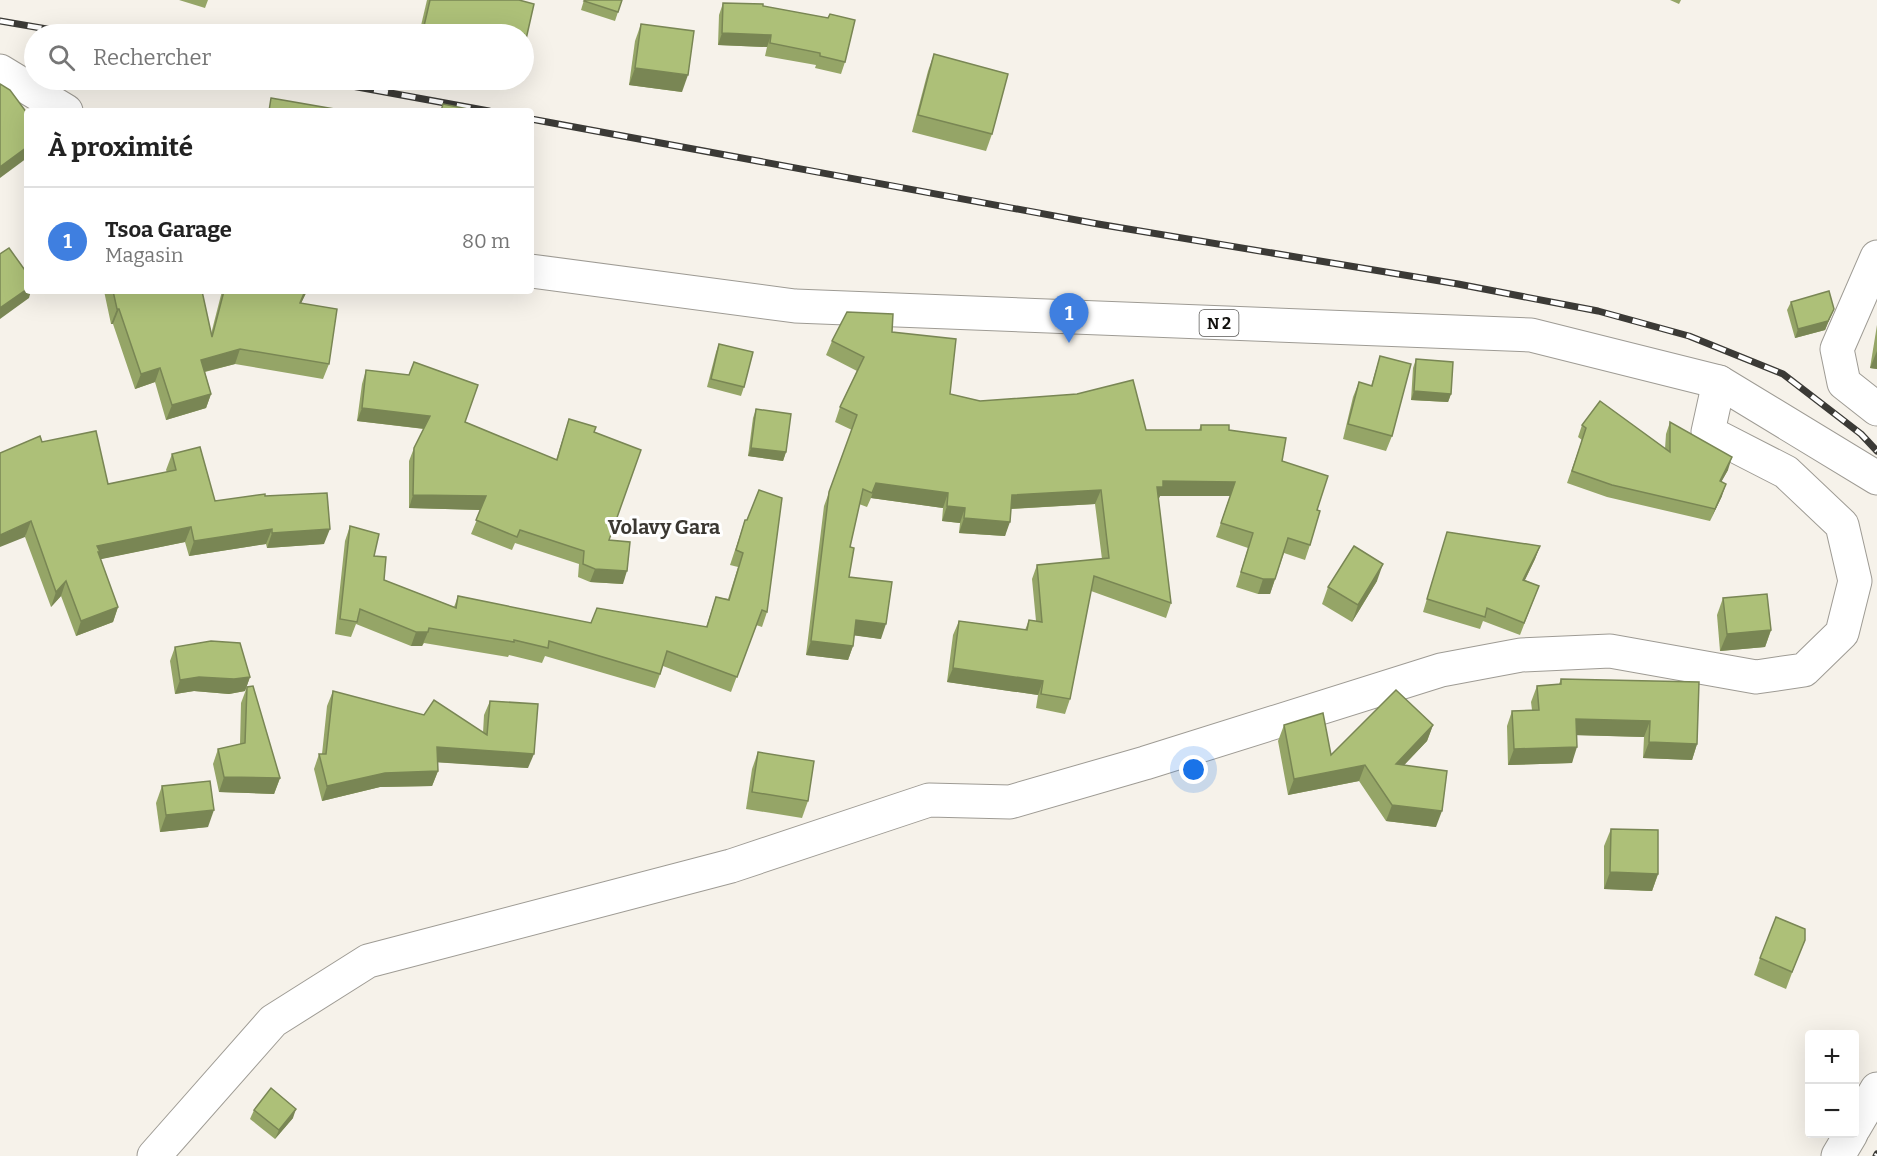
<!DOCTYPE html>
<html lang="fr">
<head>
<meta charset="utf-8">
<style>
	:root { --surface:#fff; --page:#f2f2f2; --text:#222; --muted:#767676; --line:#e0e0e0; --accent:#db2777 }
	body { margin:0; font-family:Bitter,serif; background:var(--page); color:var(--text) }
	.controls { position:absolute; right:18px; bottom:18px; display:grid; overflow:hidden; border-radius:6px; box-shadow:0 6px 24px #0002 }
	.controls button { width:54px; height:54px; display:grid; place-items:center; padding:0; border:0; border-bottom:2px solid var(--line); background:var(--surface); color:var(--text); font:30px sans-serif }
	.you { position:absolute; left:1194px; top:770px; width:21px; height:21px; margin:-15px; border:4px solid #fff; border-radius:50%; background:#1a73e8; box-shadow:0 0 0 9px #1a73e833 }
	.badge { display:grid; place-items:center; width:39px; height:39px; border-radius:50%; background:var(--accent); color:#fff; font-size:20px; font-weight:700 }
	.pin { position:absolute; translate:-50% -50px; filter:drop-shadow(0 2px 3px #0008) }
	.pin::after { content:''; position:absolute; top:32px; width:21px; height:18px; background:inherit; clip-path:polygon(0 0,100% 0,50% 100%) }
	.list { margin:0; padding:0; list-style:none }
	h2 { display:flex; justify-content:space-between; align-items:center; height:78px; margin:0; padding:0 24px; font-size:26px }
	h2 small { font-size:20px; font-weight:400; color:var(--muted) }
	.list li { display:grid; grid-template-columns:39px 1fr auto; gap:18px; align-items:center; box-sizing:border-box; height:108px; padding:0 24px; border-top:2px solid var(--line) }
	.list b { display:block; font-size:22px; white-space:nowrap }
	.list p { margin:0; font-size:20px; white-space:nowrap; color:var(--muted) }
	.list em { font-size:20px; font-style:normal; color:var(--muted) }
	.icon { flex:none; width:33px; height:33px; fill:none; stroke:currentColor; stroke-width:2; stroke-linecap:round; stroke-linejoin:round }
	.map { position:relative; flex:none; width:1877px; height:1156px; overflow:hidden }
	.search { position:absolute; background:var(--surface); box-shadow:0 6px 24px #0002; left:24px; top:24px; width:510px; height:66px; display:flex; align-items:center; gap:15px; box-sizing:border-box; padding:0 21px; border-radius:33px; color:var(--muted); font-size:22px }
	.panel { position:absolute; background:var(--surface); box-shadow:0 6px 24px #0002; left:24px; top:108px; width:510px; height:186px; border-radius:6px }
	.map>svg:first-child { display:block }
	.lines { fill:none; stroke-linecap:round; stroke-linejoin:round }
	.minor-casing { stroke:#9e9b94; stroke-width:35 }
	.major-casing { stroke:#9e9b94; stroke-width:35 }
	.minor { stroke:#fff; stroke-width:33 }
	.major { stroke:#fff; stroke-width:33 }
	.rail-casing { stroke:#3b3a36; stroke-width:7 }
	.rail { stroke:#fff; stroke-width:4.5; stroke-dasharray:14; stroke-linecap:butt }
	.wall { fill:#95a567 }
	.shaded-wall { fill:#798654 }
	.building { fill:#adc078; stroke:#798654; stroke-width:1.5 }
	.labels { text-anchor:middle; stroke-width:6; stroke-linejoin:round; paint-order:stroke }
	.shield { fill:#fff; stroke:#595856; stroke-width:1.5 }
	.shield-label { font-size:16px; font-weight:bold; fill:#12110e }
	.neighbourhood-label { font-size:20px; font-weight:bold; fill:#3b3832; stroke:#fff }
</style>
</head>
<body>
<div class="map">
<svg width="1877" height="1156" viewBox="0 0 1877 1156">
	<rect width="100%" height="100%" fill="#f6f2ea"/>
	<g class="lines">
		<!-- minor casing -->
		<g class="minor-casing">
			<g id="minor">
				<path d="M1877 257 1837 349 1844 383 1877 409"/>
				<path d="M154 1156 273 1021 368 961 731 866 929 800 1010 802 1145 763 1441 670 1521 655 1610 651 1756 677 1804 670 1842 633 1855 581 1842 525 1786 472 1708 432 1719 382"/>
			</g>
		</g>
		<!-- major casing -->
		<g class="major-casing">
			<g id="major">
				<path d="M0 71 66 111"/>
				<path d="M531 271 795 306 1531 335 1719 382 1877 478"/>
				<path d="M1854 1128 1877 1089"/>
				<path d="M1838 1156 1851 1134"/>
			</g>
		</g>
		<!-- minor -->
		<use href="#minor" class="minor"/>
		<!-- major -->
		<use href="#major" class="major"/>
		<!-- rail casing -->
		<g class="rail-casing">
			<g id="rail">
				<path d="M0 21 76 34"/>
				<path d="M319 80 489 111"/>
				<path d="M531 119 1098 224 1458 284 1598 311 1689 336 1783 374 1861 434 1877 451"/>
				<path d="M1876 1156 1877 1154"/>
			</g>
		</g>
		<!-- rail -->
		<use href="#rail" class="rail"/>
	</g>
	<!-- wall -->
	<g class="wall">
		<path d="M179 0H208L205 8Z"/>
		<path d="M427 0H519L524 34H419Z"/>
		<path d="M584 0 618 12 615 21 581 10Z"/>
		<path d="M1670 0H1681L1679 4Z"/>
		<path d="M723 3 763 6 828 18 830 14 845 62 841 74 815 68 816 65 765 56 767 47 718 45 719 15Z"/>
		<path d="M641 24 682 92 629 85 635 41Z"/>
		<path d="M934 54 992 134 986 151 912 132 928 71Z"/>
		<path d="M104 291H202L211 334 222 291H307L301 303 329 364 323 379 235 364 205 372 211 394 206 408 166 420 155 382 135 389 113 324H111Z"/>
		<path d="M1791 302 1830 317 1825 330 1795 338 1787 310Z"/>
		<path d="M1877 325V369L1870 368Z"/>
		<path d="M892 332 950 394 980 401 1146 430H1199L1201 425 1229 430 1282 461 1317 510 1310 545 1305 560 1284 553 1270 594H1258L1236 587 1248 548 1216 537 1230 496H1160L1158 500 1171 603 1166 618 1091 591 1070 699 1065 714 1036 708 1038 695 947 682 953 635 959 621 1025 630 1029 620 1036 621 1032 579 1037 565 1102 559 1095 504 1011 509 1005 536 959 533 960 523 942 521 943 508 871 498 867 507 859 504 850 547 849 577 881 639 854 635 853 646 848 660 806 655 824 506 852 430 835 422 840 407 857 371 826 355 832 341Z"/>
		<path d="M719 344 744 387 741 396 707 387 716 352Z"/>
		<path d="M1380 356 1392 436 1386 451 1343 439 1353 397 1359 382 1371 386Z"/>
		<path d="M1416 359 1451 394 1448 402 1411 400 1413 368Z"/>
		<path d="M366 370 465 422 556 460 569 419 594 432 609 540 623 584 590 582 578 577 579 564 515 543 512 550 471 534 481 510 409 508V461L414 448 424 429 357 421 362 384Z"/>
		<path d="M756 409 786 452 783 461 748 456 753 418Z"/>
		<path d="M1670 422 1728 470 1721 482 1722 496 1710 521 1607 497 1567 483 1582 440 1578 437 1582 425 1665 449 1666 434Z"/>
		<path d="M42 442 108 484 167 472 166 470 172 454 215 501 265 496 324 544 267 548 266 544 189 556 185 542 100 559 118 607 113 622 76 636 61 596 51 607 25 537Z"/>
		<path d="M745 520 767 612 762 627 756 625 731 692 663 666 655 688 545 656 542 663 509 655 508 657 424 643 422 646H411L356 624 351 637 335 634 345 541 350 526 374 556 384 580 454 607 458 596 591 623 706 627 716 597 728 599 738 567 730 565Z"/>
		<path d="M1447 532 1540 546 1535 559 1525 580 1539 586 1520 635 1483 621 1480 629 1423 612Z"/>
		<path d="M1377 581 1352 622 1322 604 1328 587Z"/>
		<path d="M1723 598 1771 630 1765 647 1720 651 1717 615Z"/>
		<path d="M175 647 250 677 245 691 229 694 194 691 175 694 170 661Z"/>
		<path d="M1561 679 1697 744 1692 760 1643 758 1644 737 1577 735 1572 763 1508 765 1507 726 1512 711 1532 710 1531 702 1537 686 1559 684Z"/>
		<path d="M247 687 280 778 274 794 219 792 213 764 218 749 240 744 241 703Z"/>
		<path d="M333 691 483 733 484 715 490 701 528 768 437 762 438 771 432 786 380 787 322 801 314 769 319 754H322L327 706Z"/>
		<path d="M1284 725 1331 755 1433 725 1427 741 1404 765 1436 827 1386 821 1359 781 1288 795 1278 741Z"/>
		<path d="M758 752 808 801 802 818 746 809 752 769Z"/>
		<path d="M162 786 208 827 160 832 156 803Z"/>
		<path d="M1611 829 1658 874 1652 891 1604 889V846Z"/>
		<path d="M1798 957 1786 989 1754 975 1760 958Z"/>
		<path d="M254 1110 293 1118 275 1139 250 1119Z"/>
	</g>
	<!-- shaded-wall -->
	<g class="shaded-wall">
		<path d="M722 33 771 35 767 47 718 45Z"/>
		<path d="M635 68 688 75 682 92 629 85Z"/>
		<path d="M27 147V158L0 178V167Z"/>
		<path d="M27 289V291H31L29 298 0 319V308Z"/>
		<path d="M305 291H307L294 318 300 303Z"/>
		<path d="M117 309H119L113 324H111Z"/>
		<path d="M1834 309 1825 330 1795 338 1798 329Z"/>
		<path d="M240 349 235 364 195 374 201 360Z"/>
		<path d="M1877 351V369L1870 368Z"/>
		<path d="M160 368 155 382 135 389 141 374Z"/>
		<path d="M1414 391 1451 394 1448 402 1411 400Z"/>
		<path d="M211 394 206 408 166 420 172 405Z"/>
		<path d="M362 408 430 416 426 429 357 421Z"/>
		<path d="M751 448 786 452 783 461 748 456Z"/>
		<path d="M1732 457 1728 470 1715 493 1720 481Z"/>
		<path d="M1163 481 1235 482 1230 496H1160L1157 502V487Z"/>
		<path d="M876 483 948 493 943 508 871 498Z"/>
		<path d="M1726 484 1722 496 1710 521 1715 509Z"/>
		<path d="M1101 490 1095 504 1007 509 1012 495Z"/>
		<path d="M413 495 486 496 481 510 409 508Z"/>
		<path d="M947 506 965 508 960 523 942 521Z"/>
		<path d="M964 518 1010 522 1005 536 959 533Z"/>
		<path d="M31 521 25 537 0 547V535Z"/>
		<path d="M191 527 185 542 97 560V546Z"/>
		<path d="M272 529 266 544 189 556 194 541Z"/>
		<path d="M330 529 324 544 267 548 272 533Z"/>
		<path d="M1540 546 1535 559 1519 592 1523 580Z"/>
		<path d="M1383 564 1377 581 1352 622 1358 605Z"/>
		<path d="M595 569 627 571 623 584 590 582Z"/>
		<path d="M1263 579H1275L1270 594H1258Z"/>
		<path d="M66 581 61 596 51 607 56 592Z"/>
		<path d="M118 607 113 622 76 636 81 621Z"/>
		<path d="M856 620 886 624 881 639 851 635Z"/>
		<path d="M1771 630 1765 647 1720 651 1727 634Z"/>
		<path d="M416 632H428L422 646H411Z"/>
		<path d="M811 641 853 646 848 660 806 655Z"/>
		<path d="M953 668 1043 681 1038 695 947 682Z"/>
		<path d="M199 677H250L245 691 229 694 194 691 175 694 180 680Z"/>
		<path d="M1576 719 1650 721 1644 737 1571 735Z"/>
		<path d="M1433 725 1427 741 1390 780 1396 764Z"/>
		<path d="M1649 742 1697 744 1692 760 1643 758Z"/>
		<path d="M437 747 534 754 528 768 432 762Z"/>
		<path d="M1577 747 1572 763 1508 765 1514 749Z"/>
		<path d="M1365 765 1359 781 1288 795 1294 779Z"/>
		<path d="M438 771 432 786 380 787 322 801 327 786 385 773Z"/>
		<path d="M224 777 280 778 274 794 219 792Z"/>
		<path d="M1392 805 1442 811 1436 827 1386 821Z"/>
		<path d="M214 810 208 827 160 832 166 815Z"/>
		<path d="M1610 872 1658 874 1652 891 1604 889Z"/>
		<path d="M296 1109 293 1118 275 1139 279 1130Z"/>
	</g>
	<!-- building -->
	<g class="building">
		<path d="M430 0H519L534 4 524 48V34H458L424 26Z"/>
		<path d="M585 0H622L618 12 584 1Z"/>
		<path d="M723 3 763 4V6L828 18 830 14 855 20 845 62 820 56V53L770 43 771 35 722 33Z"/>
		<path d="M641 24 694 31 688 75 635 68Z"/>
		<path d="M934 54 1008 74 992 134 918 115Z"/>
		<path d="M0 84 10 90 27 113V147L0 167Z"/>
		<path d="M271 98 334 109V111H269Z"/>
		<path d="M443 104 478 111H441Z"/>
		<path d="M9 248 27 273V289L0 308V254Z"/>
		<path d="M113 291H202L212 337 224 291H305L300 303 337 309 329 364 240 349 201 360 211 394 172 405 160 368 141 374 119 309H117Z"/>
		<path d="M1829 291 1834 309 1828 321 1798 329 1791 302Z"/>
		<path d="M847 312 893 314 892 332 956 339 950 394 980 401 1077 394 1133 380 1146 430H1201V425H1229V430L1286 438 1282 461 1328 476 1317 510 1320 511 1310 545 1288 538 1275 579H1263L1241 572 1253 533 1221 523 1235 482 1163 481V487H1157L1171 603 1094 576 1070 699 1041 694 1043 681 953 668 959 621 1027 630 1029 620 1042 622 1037 565 1109 558 1101 490 1012 495 1010 522 964 518 965 508 947 506 948 493 876 483 872 493 863 489 850 547 854 548 849 577 892 582 886 624 856 620 853 646 811 641 829 492 857 415 840 407 864 357 832 341Z"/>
		<path d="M719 344 753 352 744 387 711 379Z"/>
		<path d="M1380 356 1411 364 1392 436 1348 424 1359 382 1372 386Z"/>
		<path d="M1416 359 1453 362 1451 394 1414 391Z"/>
		<path d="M414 362 478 385 465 422 557 460 569 419 596 427 594 432 641 450 609 540 630 542 627 571 595 569 583 564 584 551 520 530 517 537 476 520 486 496 413 495 414 448 430 416 362 408 366 370 409 375Z"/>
		<path d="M1600 401 1670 452V422L1732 457 1720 481 1726 484 1715 509 1612 485 1572 471 1586 428 1582 425Z"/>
		<path d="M756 409 791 414 786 452 751 448Z"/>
		<path d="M96 431 108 484 176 470 172 454 200 447 215 501 265 494V496L327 493 330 529 272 533V529L194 541 191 527 97 546 100 552H98L118 607 81 621 66 581 56 592 31 521 0 535V453L40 436 42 442Z"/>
		<path d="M759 490 782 498 767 612 762 610 737 677 667 651 660 674 549 641 548 648 514 640V642L429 628 428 632H416L360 609 357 622 340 619 350 526 379 534 374 556 386 557 384 580 456 608 458 596 591 623 597 608 707 627 716 597 729 600 743 553 736 550 745 520H747Z"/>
		<path d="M1447 532 1540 546 1523 580 1539 586 1524 623 1487 608 1485 617 1427 599Z"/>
		<path d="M1354 546 1383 564 1358 605 1328 587Z"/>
		<path d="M1767 594 1771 630 1727 634 1723 598Z"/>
		<path d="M211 641 240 643 250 677 234 679 199 677 180 680 175 647Z"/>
		<path d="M1561 679 1699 682 1697 744 1649 742 1650 721 1576 719 1577 747 1514 749 1512 711 1539 710 1537 686 1561 684Z"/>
		<path d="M253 686 280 778 224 777 218 749 245 743 247 687Z"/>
		<path d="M1396 690 1433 725 1396 764 1447 771 1442 811 1392 805 1365 765 1294 779 1284 725 1323 713 1331 755Z"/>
		<path d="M333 691 424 715 434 700 487 735 490 701 538 704 534 754 437 747 438 771 385 773 327 786 319 754H326Z"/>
		<path d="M758 752 814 761 808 801 752 792Z"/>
		<path d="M210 781 214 810 166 815 162 786Z"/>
		<path d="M1611 829 1658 830V874L1610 872Z"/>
		<path d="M1776 917 1805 929V940L1792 972 1760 958Z"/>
		<path d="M271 1088 296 1109 279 1130 254 1110Z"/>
	</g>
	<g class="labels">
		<!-- shield labels -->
		<rect class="shield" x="1199.5" y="310" width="39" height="26" rx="4.5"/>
		<g class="shield-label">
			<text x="1219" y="329">N 2</text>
		</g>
		<!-- neighbourhood labels -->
		<g class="neighbourhood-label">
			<text x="664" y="534">Volavy Gara</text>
		</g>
	</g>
</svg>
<div class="controls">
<button>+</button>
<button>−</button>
</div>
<div class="you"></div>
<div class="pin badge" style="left:1069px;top:343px;background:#3f7fe0">1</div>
<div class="search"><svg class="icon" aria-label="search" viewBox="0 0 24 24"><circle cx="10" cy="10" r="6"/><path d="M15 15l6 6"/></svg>Rechercher</div>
<section class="panel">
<h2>À proximité<small></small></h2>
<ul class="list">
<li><span class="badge" style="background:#3f7fe0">1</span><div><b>Tsoa Garage</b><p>Magasin</p></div><em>80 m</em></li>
</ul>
</section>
</div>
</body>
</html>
